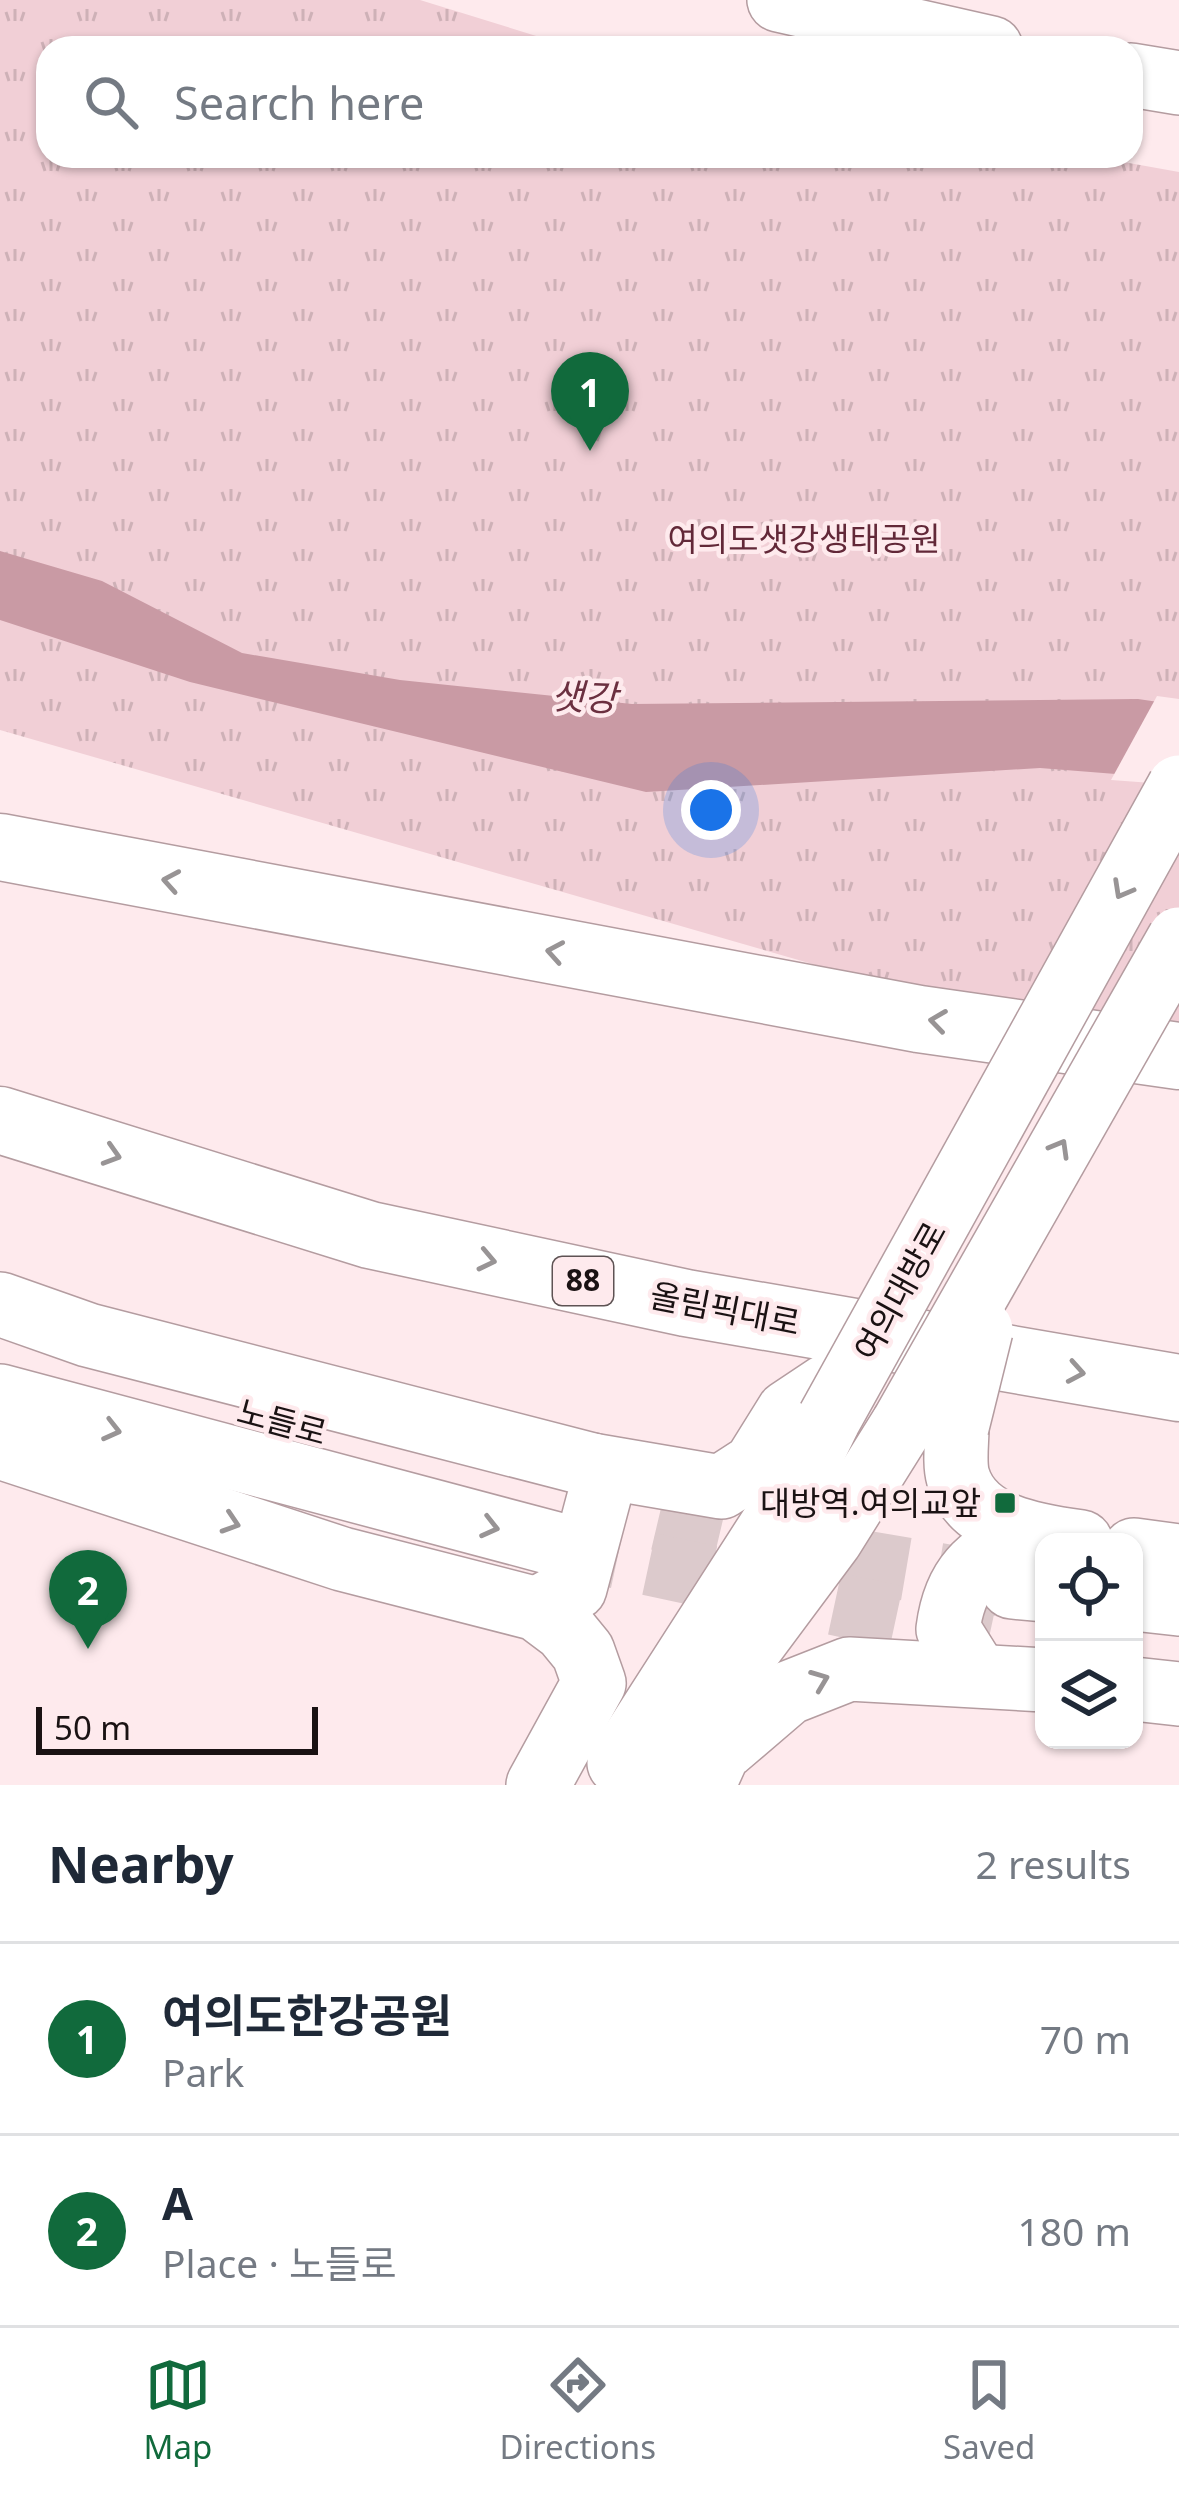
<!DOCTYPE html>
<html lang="en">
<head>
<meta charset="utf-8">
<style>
	:root { --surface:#fff; --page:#f2f2f3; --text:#1f2937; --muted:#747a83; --line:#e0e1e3; --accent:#116a3c }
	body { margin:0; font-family:"Noto Sans","Noto Sans KR",sans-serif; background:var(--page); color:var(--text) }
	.controls { position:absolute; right:36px; bottom:36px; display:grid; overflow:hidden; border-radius:24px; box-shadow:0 3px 9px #0004 }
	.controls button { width:108px; height:108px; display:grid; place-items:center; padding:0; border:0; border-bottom:3px solid var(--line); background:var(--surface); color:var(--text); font:60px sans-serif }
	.scale { position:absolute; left:36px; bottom:30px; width:282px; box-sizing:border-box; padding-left:12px; border:6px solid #1a1213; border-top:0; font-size:33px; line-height:42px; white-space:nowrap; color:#1a1213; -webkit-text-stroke:9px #feeaed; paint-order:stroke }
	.you { position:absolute; left:711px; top:810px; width:42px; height:42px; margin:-30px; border:9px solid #fff; border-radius:50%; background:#1a73e8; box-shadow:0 0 0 18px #1a73e833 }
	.badge { display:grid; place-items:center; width:78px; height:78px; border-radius:50%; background:var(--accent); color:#fff; font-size:39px; font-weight:700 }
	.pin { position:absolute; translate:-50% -99px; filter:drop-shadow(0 3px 6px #0008) }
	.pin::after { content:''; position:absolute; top:63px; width:42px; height:36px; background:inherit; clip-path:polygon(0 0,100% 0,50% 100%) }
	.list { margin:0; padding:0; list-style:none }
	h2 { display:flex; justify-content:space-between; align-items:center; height:156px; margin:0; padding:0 48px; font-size:51px }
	h2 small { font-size:39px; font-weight:400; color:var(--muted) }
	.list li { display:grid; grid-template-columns:78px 1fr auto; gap:36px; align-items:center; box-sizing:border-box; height:192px; padding:0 48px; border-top:3px solid var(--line) }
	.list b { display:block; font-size:45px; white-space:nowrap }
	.list p { margin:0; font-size:39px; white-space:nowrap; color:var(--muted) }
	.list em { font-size:39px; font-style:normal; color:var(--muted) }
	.icon { flex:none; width:66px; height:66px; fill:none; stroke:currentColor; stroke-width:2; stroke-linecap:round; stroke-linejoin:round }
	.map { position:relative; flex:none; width:1179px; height:1785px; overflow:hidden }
	.search { position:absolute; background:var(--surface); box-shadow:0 3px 9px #0004; left:36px; right:36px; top:36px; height:132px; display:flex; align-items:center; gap:30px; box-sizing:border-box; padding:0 42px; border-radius:36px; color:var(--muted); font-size:45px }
	.sheet { height:540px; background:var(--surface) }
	nav { display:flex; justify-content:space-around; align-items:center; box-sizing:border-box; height:168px; border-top:3px solid var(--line); background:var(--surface); font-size:33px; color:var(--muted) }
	nav a { display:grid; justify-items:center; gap:6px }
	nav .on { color:var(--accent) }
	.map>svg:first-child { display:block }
	.park { fill:url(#park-tufts) }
	.water { fill:#c99aa4 }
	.pier { fill:#feeaed }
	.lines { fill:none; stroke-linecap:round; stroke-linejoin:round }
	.major-tunnel { stroke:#dccacc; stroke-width:63; stroke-dasharray:63 32; stroke-linecap:butt }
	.major-casing { stroke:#b49ca0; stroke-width:66 }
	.highway-casing { stroke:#b49ca0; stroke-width:69 }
	.major { stroke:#fff; stroke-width:63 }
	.highway { stroke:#fff; stroke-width:66 }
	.major-bridge-casing { stroke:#b49ca0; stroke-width:66; stroke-linecap:butt }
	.major-bridge { stroke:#fff; stroke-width:63 }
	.oneway { stroke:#989495 }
	.poi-dot { fill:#116a3c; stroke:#feeaed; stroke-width:4.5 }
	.labels { text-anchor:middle; stroke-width:9; stroke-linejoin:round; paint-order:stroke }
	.shield { fill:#feeaed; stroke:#5e5354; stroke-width:3 }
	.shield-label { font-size:30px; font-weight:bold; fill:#1a1213 }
	.park-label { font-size:33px; fill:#622838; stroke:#feeaed }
	.street-label { font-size:33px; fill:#1a1213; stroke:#feeaed }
	.poi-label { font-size:33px; fill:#1a1213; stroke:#feeaed; text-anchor:end }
	.water-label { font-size:36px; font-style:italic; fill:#6b3040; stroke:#feeaed }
</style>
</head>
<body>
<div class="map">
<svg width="1179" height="1785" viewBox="0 0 1179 1785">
	<defs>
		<pattern id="park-tufts" width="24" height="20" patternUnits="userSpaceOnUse" patternTransform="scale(3)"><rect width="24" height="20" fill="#f1cfd6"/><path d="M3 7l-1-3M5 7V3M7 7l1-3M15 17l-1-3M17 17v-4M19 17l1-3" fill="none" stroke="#ceb1b7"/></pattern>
	</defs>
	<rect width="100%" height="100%" fill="#feeaed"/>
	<!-- park -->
	<path class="park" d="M0 0H420L575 48H48V156H1090L1179 172V1025L868 980 0 730Z"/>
	<!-- water -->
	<path class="water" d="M0 551 102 581 242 653 400 680 632 704 1138 699 1179 705V779L1040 768 646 792 190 682 0 620Z"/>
	<!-- pier -->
	<path class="pier" d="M1157 696 1179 699V785L1111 780Z"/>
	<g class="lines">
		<!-- major-tunnel -->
		<g class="major-tunnel">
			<path d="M566 1497 782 1548 1012 1587"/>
			<path d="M556 1544 1008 1641"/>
		</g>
		<!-- major casing -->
		<g class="major-casing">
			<g id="major">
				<path d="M779 0 991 48"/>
				<path d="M1131 75 1179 83"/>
				<path d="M0 1304 88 1335 592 1465 601 1490 575 1588 537 1609"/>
				<path d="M0 1396 556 1544"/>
				<path d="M957 1427C957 1442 954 1463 958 1477 972 1527 1039 1536 1081 1542"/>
				<path d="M0 1447 342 1559 537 1609 565 1630 583 1652 594 1683 538 1785"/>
				<path d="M592 1465 721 1487 755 1465 788 1412 827 1386"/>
				<path d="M1134 1550 1179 1556"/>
				<path d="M1012 1587 1044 1590"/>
				<path d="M1134 1599 1179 1604"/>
				<path d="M975 1672 948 1629C955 1576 978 1558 1023 1534"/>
				<path d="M1134 1689 1179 1694"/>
				<path d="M619 1763 795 1489 829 1419"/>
				<path d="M704 1784 723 1742 726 1746 788 1693 849 1669 1044 1680"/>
				<path d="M648 1785 831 1539 903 1424"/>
			</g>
		</g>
		<!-- highway casing -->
		<g class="highway-casing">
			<g id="highway">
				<path d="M0 847 919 1019 1179 1056"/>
				<path d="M0 1120 370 1235 686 1303 1179 1388"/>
			</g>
		</g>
		<!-- major -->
		<use href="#major" class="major"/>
		<!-- highway -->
		<use href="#highway" class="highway"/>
		<!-- major-bridge casing -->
		<g class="major-bridge-casing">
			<g id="major-bridge">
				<path d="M829 1419 1179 787"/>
				<path d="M903 1424 1179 939"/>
				<path d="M957 1427 981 1330"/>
			</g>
		</g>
		<!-- major-bridge -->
		<use href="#major-bridge" class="major-bridge"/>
	</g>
	<!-- one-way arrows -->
	<defs><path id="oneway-chevron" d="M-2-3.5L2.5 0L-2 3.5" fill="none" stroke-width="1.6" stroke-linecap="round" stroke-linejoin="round" transform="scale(3)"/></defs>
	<g class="oneway">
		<use href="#oneway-chevron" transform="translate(171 881) rotate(-170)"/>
		<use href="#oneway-chevron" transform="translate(1122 890) rotate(119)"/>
		<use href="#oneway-chevron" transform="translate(555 952) rotate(-170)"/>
		<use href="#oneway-chevron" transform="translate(938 1021) rotate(-172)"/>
		<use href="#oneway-chevron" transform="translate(1060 1148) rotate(-60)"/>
		<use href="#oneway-chevron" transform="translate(112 1155) rotate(17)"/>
		<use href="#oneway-chevron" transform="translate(487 1260) rotate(12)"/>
		<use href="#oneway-chevron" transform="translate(1076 1372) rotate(10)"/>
		<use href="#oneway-chevron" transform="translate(112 1430) rotate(14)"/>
		<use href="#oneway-chevron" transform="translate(231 1523) rotate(18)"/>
		<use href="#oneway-chevron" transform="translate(490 1527) rotate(14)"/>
		<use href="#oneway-chevron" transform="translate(820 1680) rotate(-21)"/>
	</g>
	<!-- markers -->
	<rect class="poi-dot" x="993" y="1491" width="24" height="24" rx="6"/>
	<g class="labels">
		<!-- shield labels -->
		<rect class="shield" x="553" y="1257" width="60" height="48" rx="9"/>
		<g class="shield-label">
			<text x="583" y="1291">88</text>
		</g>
		<!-- park labels -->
		<g class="park-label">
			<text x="804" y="551">여의도샛강생태공원</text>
		</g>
		<!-- street labels -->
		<g class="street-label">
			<text transform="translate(900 1291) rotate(-61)" y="12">여의대방로</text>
			<text transform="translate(725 1309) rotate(11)" y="12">올림픽대로</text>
			<text transform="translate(282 1422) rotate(15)" y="12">노들로</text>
		</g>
		<!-- poi labels -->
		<g class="poi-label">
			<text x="981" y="1515">대방역.여의교앞</text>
		</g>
		<!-- water labels -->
		<g class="water-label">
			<text transform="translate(584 697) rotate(2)" y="13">샛강</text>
		</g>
	</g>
</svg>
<div class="controls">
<button><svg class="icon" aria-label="locate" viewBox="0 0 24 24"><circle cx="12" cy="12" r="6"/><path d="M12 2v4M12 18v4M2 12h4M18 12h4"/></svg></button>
<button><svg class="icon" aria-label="layers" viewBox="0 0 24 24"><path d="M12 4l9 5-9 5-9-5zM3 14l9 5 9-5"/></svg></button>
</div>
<div class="scale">50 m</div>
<div class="you"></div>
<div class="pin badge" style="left:590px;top:451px">1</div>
<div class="pin badge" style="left:88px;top:1649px">2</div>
<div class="search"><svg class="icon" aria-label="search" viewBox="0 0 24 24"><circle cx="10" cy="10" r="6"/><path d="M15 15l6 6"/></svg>Search here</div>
</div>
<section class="sheet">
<h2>Nearby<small>2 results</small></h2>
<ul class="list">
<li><span class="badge">1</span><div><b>여의도한강공원</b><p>Park</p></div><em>70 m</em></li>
<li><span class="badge">2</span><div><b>A</b><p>Place · 노들로</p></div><em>180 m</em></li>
</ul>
</section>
<nav>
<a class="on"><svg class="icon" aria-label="map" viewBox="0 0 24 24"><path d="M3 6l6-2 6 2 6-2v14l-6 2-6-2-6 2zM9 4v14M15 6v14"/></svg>Map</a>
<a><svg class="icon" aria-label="directions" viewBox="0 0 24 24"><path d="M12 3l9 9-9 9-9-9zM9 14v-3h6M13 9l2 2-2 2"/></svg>Directions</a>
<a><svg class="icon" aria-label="saved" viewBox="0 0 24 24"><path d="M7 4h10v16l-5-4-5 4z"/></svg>Saved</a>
</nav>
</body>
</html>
